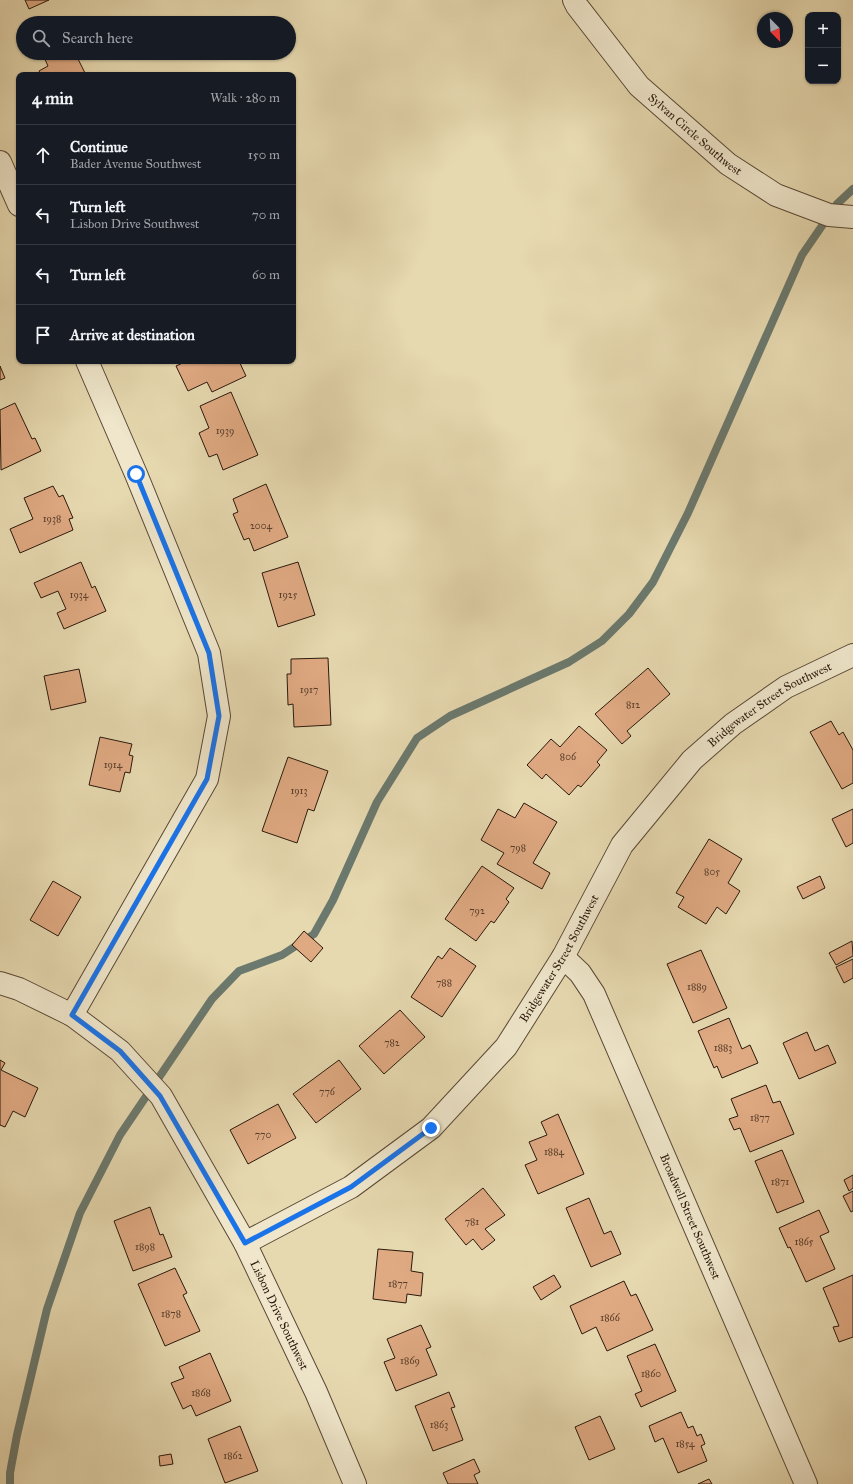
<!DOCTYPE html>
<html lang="en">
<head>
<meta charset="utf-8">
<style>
	:root { --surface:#171b24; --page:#242831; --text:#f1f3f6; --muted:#9ea1a6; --line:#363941 }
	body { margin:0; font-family:"IM FELL Great Primer",serif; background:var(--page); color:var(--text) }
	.controls { position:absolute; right:12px; top:12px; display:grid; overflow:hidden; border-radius:8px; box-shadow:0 1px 3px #0004 }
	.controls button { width:36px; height:36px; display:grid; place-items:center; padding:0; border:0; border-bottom:1px solid var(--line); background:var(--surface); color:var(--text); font:20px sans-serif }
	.compass { position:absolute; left:757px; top:12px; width:36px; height:36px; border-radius:50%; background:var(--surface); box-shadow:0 1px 3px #0004; rotate:156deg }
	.stop { position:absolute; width:12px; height:12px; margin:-9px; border:3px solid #1a73e8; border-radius:50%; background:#fff }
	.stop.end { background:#1a73e8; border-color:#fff; box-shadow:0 1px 4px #0008 }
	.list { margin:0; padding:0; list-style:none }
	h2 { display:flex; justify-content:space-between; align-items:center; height:52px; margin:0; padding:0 16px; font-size:17px }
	h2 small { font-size:13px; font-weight:400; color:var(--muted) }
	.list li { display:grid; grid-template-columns:26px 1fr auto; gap:12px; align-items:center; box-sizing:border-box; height:60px; padding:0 16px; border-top:1px solid var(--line) }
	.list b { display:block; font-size:15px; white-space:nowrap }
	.list p { margin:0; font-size:13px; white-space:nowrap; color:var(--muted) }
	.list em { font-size:13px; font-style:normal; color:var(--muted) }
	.icon { flex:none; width:22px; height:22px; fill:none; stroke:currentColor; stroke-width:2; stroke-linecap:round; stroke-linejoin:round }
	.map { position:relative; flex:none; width:853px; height:1484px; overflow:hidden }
	.search { position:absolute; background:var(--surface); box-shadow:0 1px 3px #0004; left:16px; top:16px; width:280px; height:44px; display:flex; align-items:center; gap:10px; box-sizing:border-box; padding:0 14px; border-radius:22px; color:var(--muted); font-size:15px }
	.panel { position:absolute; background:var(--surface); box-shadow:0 1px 3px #0004; left:16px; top:72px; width:280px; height:292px; border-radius:8px }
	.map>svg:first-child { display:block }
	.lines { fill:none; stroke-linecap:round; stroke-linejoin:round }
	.stream { stroke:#6b796e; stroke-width:8 }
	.building { fill:#dfa982; stroke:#2a190c }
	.street-casing { stroke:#594935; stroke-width:24 }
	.street { stroke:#efe6cb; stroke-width:22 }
	.route { stroke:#1a73e8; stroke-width:5 }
	.labels { text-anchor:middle; stroke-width:3.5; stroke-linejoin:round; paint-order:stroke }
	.number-label { font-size:10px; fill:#573d2a }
	.street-label { font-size:12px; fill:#2a190c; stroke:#efe6cb }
</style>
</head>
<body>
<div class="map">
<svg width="853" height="1484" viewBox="0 0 853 1484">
	<rect width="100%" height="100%" fill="#e6d8af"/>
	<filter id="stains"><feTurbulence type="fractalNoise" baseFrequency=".005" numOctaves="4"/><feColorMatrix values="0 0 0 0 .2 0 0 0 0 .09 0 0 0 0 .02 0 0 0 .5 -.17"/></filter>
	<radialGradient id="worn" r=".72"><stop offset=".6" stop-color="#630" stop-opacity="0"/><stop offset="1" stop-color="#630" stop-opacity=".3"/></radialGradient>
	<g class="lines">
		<!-- stream -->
		<path class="stream" d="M10 1484V1473L17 1435 47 1309 80 1213 120 1135 212 999 239 971 282 955 314 934 333 900 377 802 417 738 450 716 569 662 602 641 629 614 653 582 688 513 802 255 837 204 853 189"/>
	</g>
	<!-- building -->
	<g class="building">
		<path d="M25 0H49L29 9Z"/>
		<path d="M42 53H75L86 75H41L39 71 48 66Z"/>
		<path d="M187 361H239L246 376 212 392 207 382 188 391 176 366Z"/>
		<path d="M0 366 5 378 0 380Z"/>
		<path d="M231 392 258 455 223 470 217 454 209 457 199 433 209 428 200 406Z"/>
		<path d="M15 403 32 439 35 438 41 451 1 470 0 410Z"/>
		<path d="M266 484 288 537 254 551 249 538 244 540 233 514 238 512 233 499Z"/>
		<path d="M53 486 59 497 63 495 73 518 69 519 73 530 20 553 10 529 33 519 24 498Z"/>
		<path d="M81 562 92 588 95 586 106 611 64 629 57 613 66 609 58 591 41 598 34 583Z"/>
		<path d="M298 562 315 615 278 627 262 573Z"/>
		<path d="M328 658 331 725 294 727 293 704 288 705 287 674H291V659Z"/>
		<path d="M648 668 670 694 627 731 631 736 622 744 595 714Z"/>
		<path d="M79 669 86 702 51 710 44 676Z"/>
		<path d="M831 721 839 735 843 732 853 750V783L842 789 810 732Z"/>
		<path d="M579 726 607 750 597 762 600 765 581 787 578 785 569 795 546 774 542 779 527 765 551 739 560 747Z"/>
		<path d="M100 737 132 744 129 755 133 756 130 773 125 772 120 792 89 785Z"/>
		<path d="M288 757 328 771 314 811 308 809 297 843 262 831Z"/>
		<path d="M524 803 557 822 533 863 550 873 542 889 497 864 504 853 481 840 498 809 515 818Z"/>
		<path d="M853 809V843L846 847 832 819Z"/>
		<path d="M709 839 742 859 728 883 740 891 726 914 717 907 706 924 678 907 684 897 676 893Z"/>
		<path d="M482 866 514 888 506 899 509 902 494 923 491 921 476 941 445 919Z"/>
		<path d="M820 876 825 888 803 899 797 887Z"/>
		<path d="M53 881 81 897 58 936 30 920Z"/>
		<path d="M304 931 323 948 311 962 292 945Z"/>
		<path d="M852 941 853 956 836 965 829 953Z"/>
		<path d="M450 948 476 966 442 1017 411 997 438 956 442 959Z"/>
		<path d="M701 950 727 1008 693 1023 667 964Z"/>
		<path d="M853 959V978L844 983 836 967Z"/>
		<path d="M400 1010 425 1037 384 1074 359 1046Z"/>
		<path d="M729 1018 742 1049 750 1045 758 1063 722 1078 717 1066 714 1068 698 1031Z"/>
		<path d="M807 1032 815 1051 828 1045 836 1063 799 1079 783 1043Z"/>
		<path d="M0 1060 5 1063 1 1070 38 1088 25 1117 13 1111 5 1127 0 1125Z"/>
		<path d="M339 1060 361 1089 316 1123 293 1094Z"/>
		<path d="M766 1085 773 1103 780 1101 794 1134 750 1152 740 1128 734 1130 729 1119 738 1116 731 1099Z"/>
		<path d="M278 1104 296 1138 248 1164 230 1130Z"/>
		<path d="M558 1114 584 1174 538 1194 525 1165 537 1160 529 1142 547 1135 541 1122Z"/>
		<path d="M782 1150 804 1202 777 1213 755 1161Z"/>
		<path d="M853 1175V1188L849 1191 844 1180Z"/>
		<path d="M483 1188 505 1215 485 1229 495 1240 482 1250 473 1239 466 1245 445 1219Z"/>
		<path d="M853 1191V1211L851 1212 843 1196Z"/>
		<path d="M589 1198 604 1234 611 1231 621 1254 591 1267 566 1208Z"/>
		<path d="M150 1207 160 1235 163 1234 172 1257 133 1271 114 1221Z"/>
		<path d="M819 1210 829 1232 820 1236 835 1269 806 1282 790 1247 788 1248 779 1228Z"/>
		<path d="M378 1249 413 1252 411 1271 423 1273 421 1296 407 1294 406 1303 373 1299Z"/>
		<path d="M175 1268 187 1293 183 1295 200 1331 165 1346 138 1284Z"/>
		<path d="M554 1275 561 1287 541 1300 533 1287Z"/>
		<path d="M853 1275V1337L839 1342 833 1327 839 1326 823 1288Z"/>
		<path d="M624 1281 631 1296 636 1294 653 1330 607 1351 596 1327 582 1334 570 1306Z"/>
		<path d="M421 1325 431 1347 426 1349 437 1375 396 1391 384 1362 395 1358 387 1339Z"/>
		<path d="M655 1344 676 1391 641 1407 635 1394 642 1391 627 1356Z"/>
		<path d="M210 1353 231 1401 196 1416 191 1405 183 1409 171 1383 184 1378 179 1367Z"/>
		<path d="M449 1392 455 1407 451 1408 463 1440 433 1451 415 1406Z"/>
		<path d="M681 1412 688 1428 693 1426 697 1436 701 1434 705 1444 701 1446 707 1461 678 1473 663 1438 655 1442 649 1426Z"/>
		<path d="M600 1416 615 1449 589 1460 575 1427Z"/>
		<path d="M240 1426 258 1471 225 1483 208 1439Z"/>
		<path d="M171 1454 173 1464 160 1466 159 1456Z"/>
		<path d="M474 1459 480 1472 474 1475 478 1484H448L443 1473Z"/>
		<path d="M709 1479 712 1484H698Z"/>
	</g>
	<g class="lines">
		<!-- street casing -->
		<g class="street-casing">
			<g id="street">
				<path id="s1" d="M574 0 577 6 639 86 728 164 776 195 829 215 853 217"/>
				<path d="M0 162 19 205"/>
				<path id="s2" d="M563 957 580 973 594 994 806 1484"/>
				<path id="s3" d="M0 983 19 989 72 1015 120 1051 161 1096 245 1243 316 1392 355 1484"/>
				<path d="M72 1015 207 779 219 716 209 653 136 474 87 361"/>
				<path id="s4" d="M245 1243 351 1187 431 1128 506 1047 563 957 622 845 692 760 733 724 786 687 853 655"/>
			</g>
		</g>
		<!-- street -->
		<use href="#street" class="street"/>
	</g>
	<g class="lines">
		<!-- route -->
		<path class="route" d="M136 474 209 653 219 716 207 779 72 1015 120 1051 160 1096 245 1243 351 1187 431 1128"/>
	</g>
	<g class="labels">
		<!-- number labels -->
		<g class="number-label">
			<text x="225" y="434">1939</text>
			<text x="52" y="522">1938</text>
			<text x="261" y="529">2004</text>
			<text x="79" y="598">1934</text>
			<text x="288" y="598">1925</text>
			<text x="309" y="693">1917</text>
			<text x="633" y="708">812</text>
			<text x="568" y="760">806</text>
			<text x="113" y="768">1914</text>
			<text x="299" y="794">1913</text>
			<text x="518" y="851">798</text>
			<text x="712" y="875">805</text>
			<text x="477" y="914">792</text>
			<text x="444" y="986">788</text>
			<text x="697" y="990">1889</text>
			<text x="392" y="1046">782</text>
			<text x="723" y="1051">1883</text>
			<text x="327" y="1095">776</text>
			<text x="760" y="1121">1877</text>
			<text x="263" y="1138">770</text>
			<text x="554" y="1155">1884</text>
			<text x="780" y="1185">1871</text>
			<text x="472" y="1225">781</text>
			<text x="804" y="1245">1865</text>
			<text x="145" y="1250">1898</text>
			<text x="398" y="1287">1877</text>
			<text x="171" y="1317">1878</text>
			<text x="610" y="1321">1866</text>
			<text x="410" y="1364">1869</text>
			<text x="651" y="1377">1860</text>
			<text x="201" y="1396">1868</text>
			<text x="439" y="1428">1863</text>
			<text x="685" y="1447">1854</text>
			<text x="233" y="1459">1862</text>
		</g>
		<!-- street labels -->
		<g class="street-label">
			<text dy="4" stroke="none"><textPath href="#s1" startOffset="182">Sylvan Circle Southwest</textPath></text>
			<text dy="4" stroke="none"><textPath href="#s4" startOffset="769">Bridgewater Street Southwest</textPath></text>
			<text dy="4" stroke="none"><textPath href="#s4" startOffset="433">Bridgewater Street Southwest</textPath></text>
			<text dy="4" stroke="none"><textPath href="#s2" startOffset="291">Broadwell Street Southwest</textPath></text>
			<text dy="4" stroke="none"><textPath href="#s3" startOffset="449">Lisbon Drive Southwest</textPath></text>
		</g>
	</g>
	<rect width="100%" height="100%" filter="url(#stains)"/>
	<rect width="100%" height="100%" fill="url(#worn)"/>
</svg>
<div class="controls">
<button>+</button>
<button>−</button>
</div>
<svg class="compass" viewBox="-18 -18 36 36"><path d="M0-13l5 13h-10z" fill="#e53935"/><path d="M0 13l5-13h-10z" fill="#9ea1a6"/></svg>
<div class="stop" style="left:136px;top:474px"></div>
<div class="stop end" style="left:431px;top:1128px"></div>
<div class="search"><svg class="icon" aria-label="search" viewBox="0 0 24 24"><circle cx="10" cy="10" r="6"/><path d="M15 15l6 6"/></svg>Search here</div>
<section class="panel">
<h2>4 min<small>Walk · 280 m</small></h2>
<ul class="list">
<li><svg class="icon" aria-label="ahead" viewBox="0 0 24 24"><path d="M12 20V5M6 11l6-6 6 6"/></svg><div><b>Continue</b><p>Bader Avenue Southwest</p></div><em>150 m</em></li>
<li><svg class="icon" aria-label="left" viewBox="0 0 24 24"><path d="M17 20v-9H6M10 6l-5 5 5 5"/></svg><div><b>Turn left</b><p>Lisbon Drive Southwest</p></div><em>70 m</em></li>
<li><svg class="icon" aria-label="left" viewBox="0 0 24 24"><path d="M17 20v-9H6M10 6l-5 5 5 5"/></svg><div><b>Turn left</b></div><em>60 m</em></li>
<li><svg class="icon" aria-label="arrive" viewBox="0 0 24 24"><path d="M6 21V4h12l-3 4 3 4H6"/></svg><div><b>Arrive at destination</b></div></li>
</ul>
</section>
</div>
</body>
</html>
